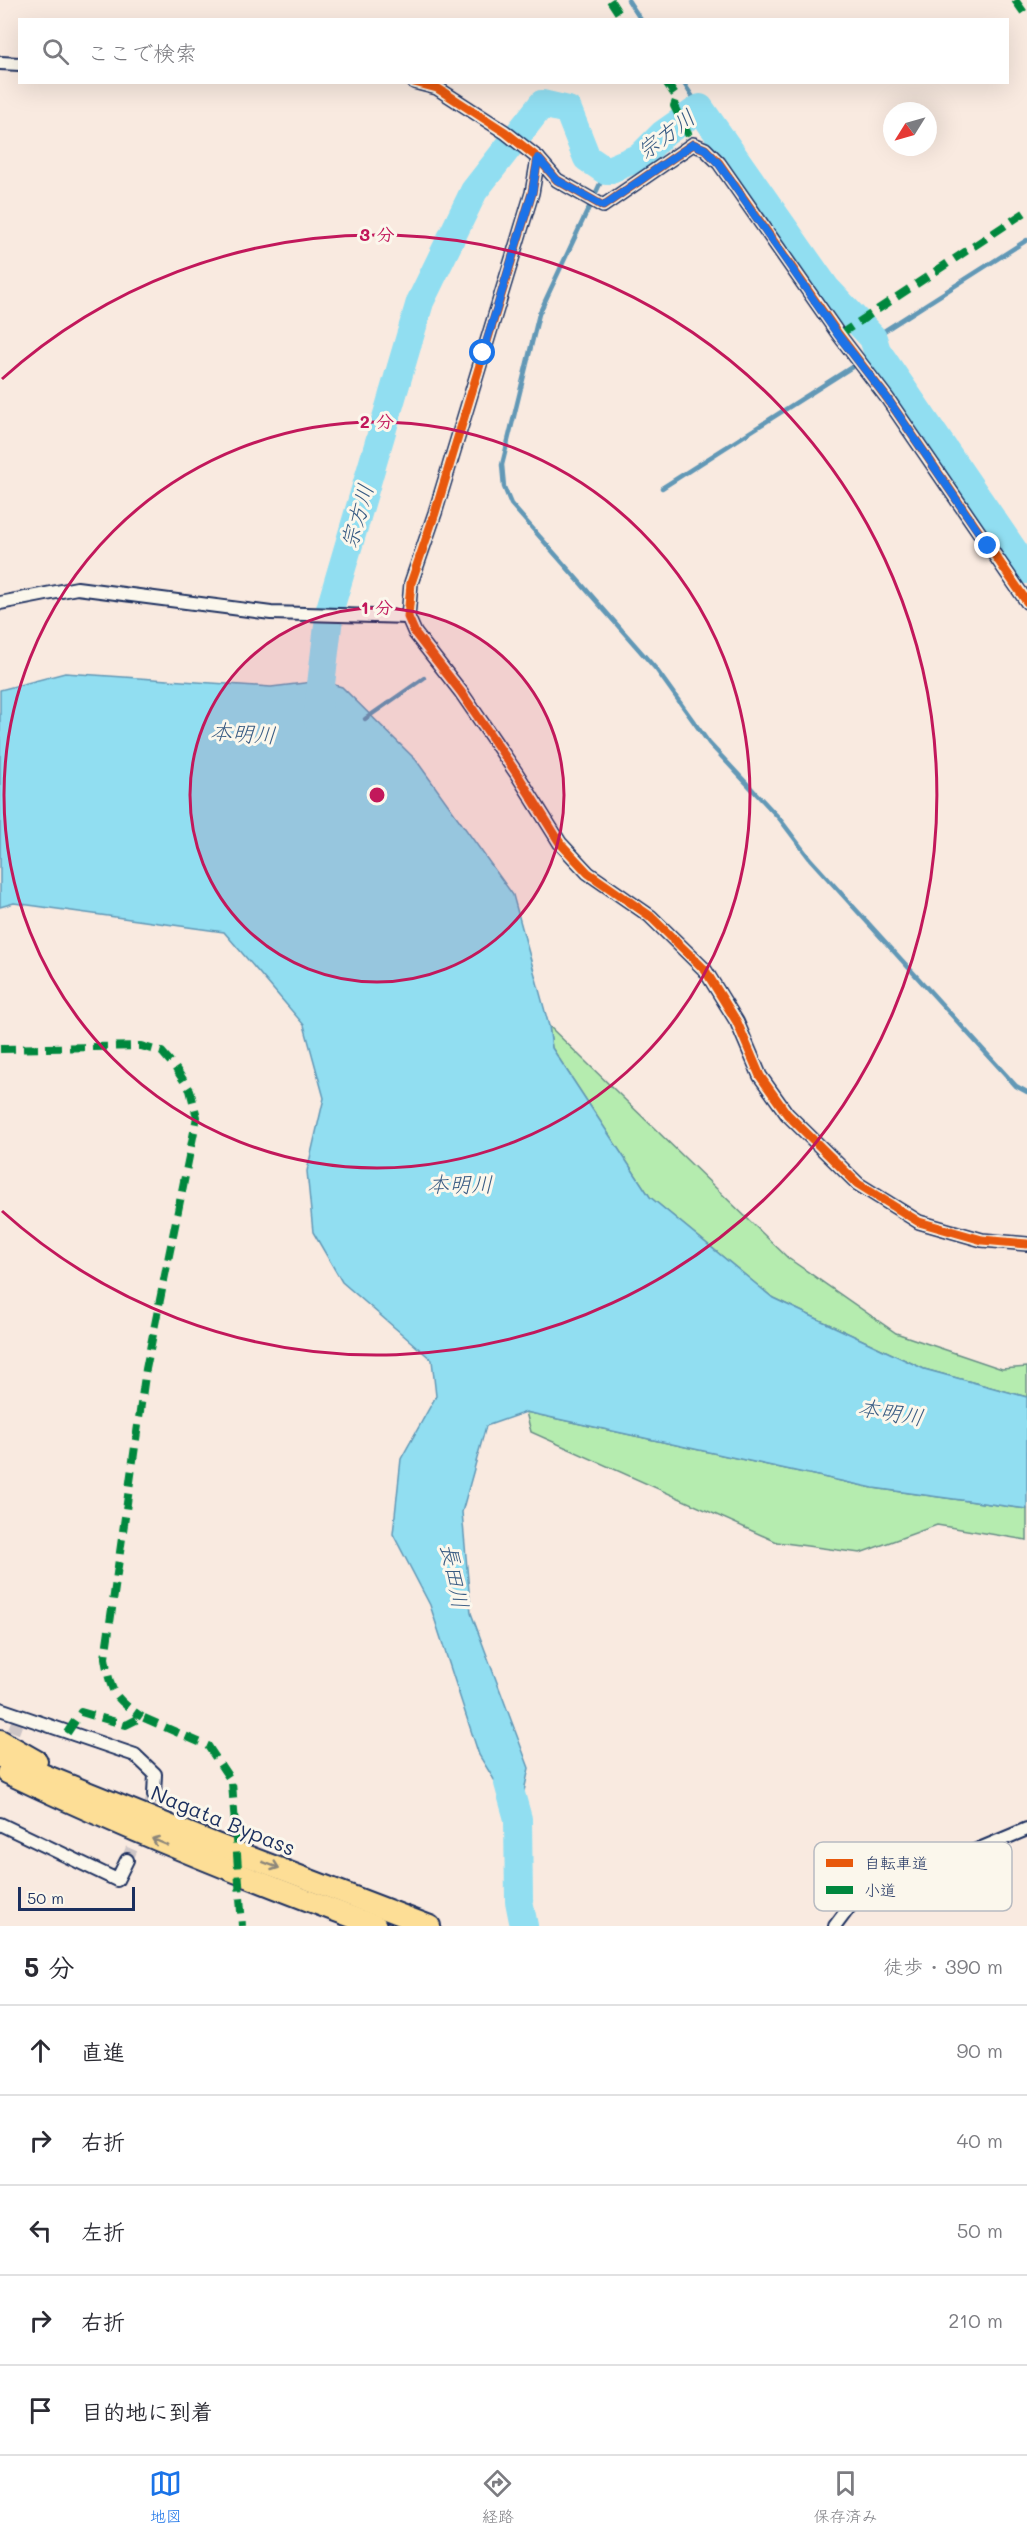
<!DOCTYPE html>
<html lang="ja">
<head>
<meta charset="utf-8">
<style>
	:root { --surface:#fff; --page:#f2f2f3; --text:#2b2b33; --muted:#7c7c81; --line:#e1e1e2; --accent:#1a73e8 }
	body { margin:0; font-family:Mali,"Klee One",sans-serif; background:var(--page); color:var(--text) }
	.compass { position:absolute; left:883px; top:102px; width:54px; height:54px; border-radius:50%; background:var(--surface); box-shadow:0 6px 24px #0002; rotate:233deg }
	.scale { position:absolute; left:18px; bottom:15px; width:117px; box-sizing:border-box; padding-left:6px; border:3px solid #1b2f5e; border-top:0; font-size:16px; line-height:21px; white-space:nowrap; color:#1b2f5e; -webkit-text-stroke:4px #fbf7ec; paint-order:stroke }
	.stop { position:absolute; width:18px; height:18px; margin:-14px; border:4px solid #1a73e8; border-radius:50%; background:#fff }
	.stop.end { background:#1a73e8; border-color:#fff; box-shadow:0 2px 6px #0008 }
	.list { margin:0; padding:0; list-style:none }
	h2 { display:flex; justify-content:space-between; align-items:center; height:78px; margin:0; padding:0 24px; font-size:26px }
	h2 small { font-size:20px; font-weight:400; color:var(--muted) }
	.list li { display:grid; grid-template-columns:39px 1fr auto; gap:18px; align-items:center; box-sizing:border-box; height:90px; padding:0 24px; border-top:2px solid var(--line) }
	.list b { display:block; font-size:22px; white-space:nowrap }
	.list em { font-size:20px; font-style:normal; color:var(--muted) }
	.icon { flex:none; width:33px; height:33px; fill:none; stroke:currentColor; stroke-width:2; stroke-linecap:round; stroke-linejoin:round }
	.map { position:relative; flex:none; width:1027px; height:1926px; overflow:hidden }
	.search { position:absolute; background:var(--surface); box-shadow:0 6px 24px #0002; left:18px; right:18px; top:18px; height:66px; display:flex; align-items:center; gap:15px; box-sizing:border-box; padding:0 21px; border-radius:0px; color:var(--muted); font-size:22px }
	.sheet { height:528px; background:var(--surface) }
	nav { display:flex; justify-content:space-around; align-items:center; box-sizing:border-box; height:84px; border-top:2px solid var(--line); background:var(--surface); font-size:16px; color:var(--muted) }
	nav a { display:grid; justify-items:center; gap:3px }
	nav .on { color:var(--accent) }
	.map>svg:first-child { display:block }
	.green { fill:#b5ecaf; stroke:#688e86; stroke-width:1.5 }
	.water { fill:#91def1; stroke:#6298b6; stroke-width:1.5 }
	.lines { fill:none; stroke-linecap:round; stroke-linejoin:round }
	.stream { stroke:#6298b6; stroke-width:4.5 }
	.river { stroke:#91def1; stroke-width:28 }
	.minor-tunnel { stroke:#cdc5c6; stroke-width:12; stroke-dasharray:12 6; stroke-linecap:butt }
	.minor-casing { stroke:#1b2f5e; stroke-width:16 }
	.trunk-casing { stroke:#1b2f5e; stroke-width:24 }
	.minor { stroke:#fbf7ec; stroke-width:12 }
	.trunk { stroke:#fdde96; stroke-width:20 }
	.quiet { stroke:#00873e; stroke-width:8; stroke-dasharray:15 8; stroke-linecap:butt }
	.cycleway-casing { stroke:#fbf7ec; stroke-width:13 }
	.cycleway { stroke:#e8590c; stroke-width:9 }
	.oneway { stroke:#8c867a }
	.route { stroke:#1a73e8; stroke-width:8 }
	.ring { fill:none; stroke:#c2185b; stroke-width:3 }
	.labels { text-anchor:middle; stroke-width:6; stroke-linejoin:round; paint-order:stroke }
	.street-label { font-size:21px; fill:#1b2f5e; stroke:#fbf7ec }
	.water-label { font-size:22px; font-style:italic; fill:#385b83; stroke:#fbf7ec }
	.key { fill:#fbf7ec; stroke:#b8bbc1; stroke-width:1.5 }
	.key-label { font-size:16px; fill:#1b2f5e }
	.centre { fill:#c2185b; stroke:#fbf7ec; stroke-width:3 }
	.ring-label { font-size:18px; text-anchor:middle; font-weight:bold; fill:#c2185b; stroke:#fbf7ec; stroke-width:6; stroke-linejoin:round; paint-order:stroke }
</style>
</head>
<body>
<div class="map">
<svg width="1027" height="1926" viewBox="0 0 1027 1926">
	<rect width="100%" height="100%" fill="#f9eae0"/>
	<filter id="ink" filterUnits="userSpaceOnUse"><feTurbulence type="fractalNoise" baseFrequency=".0167" numOctaves="2"/><feDisplacementMap in="SourceGraphic" scale="12" xChannelSelector="R" yChannelSelector="G"/><feConvolveMatrix kernelMatrix="1 2 1 2 8 2 1 2 1" color-interpolation-filters="sRGB"/></filter>
	<g filter="url(#ink)">
		<!-- green -->
		<g class="green">
			<path d="M549 1026 788 1258 896 1333 1002 1369 1027 1367V1397L924 1369 773 1298 650 1197 552 1048Z"/>
			<path d="M526 1412 873 1488 1027 1509V1540L937 1525 860 1553 777 1542 531 1432Z"/>
		</g>
		<!-- water -->
		<path class="water" d="M65 673 271 687 321 681 342 687 416 760 513 895 549 1026 552 1048 650 1197 773 1298 924 1369 1027 1397V1509L873 1488 526 1412 486 1426 462 1512 471 1613 529 1768 518 1819 479 1755 430 1605 393 1534 401 1459 436 1396 432 1360 342 1282 313 1232 307 1171 324 1098 304 1025 224 932 14 903 0 907V690Z"/>
		<g class="lines">
			<!-- stream -->
			<g class="stream">
				<path d="M628 0 641 20"/>
				<path d="M683 82 700 108"/>
				<path d="M606 171 539 314 502 465 504 487 511 504 656 669 709 743 779 818 810 859 1016 1086 1027 1092"/>
				<path d="M873 338 1027 240"/>
				<path d="M662 488 877 351"/>
				<path d="M365 719 424 678"/>
			</g>
			<!-- river -->
			<g class="river">
				<path d="M317 718 330 609 420 302 474 191 542 104 568 110 587 158 606 171 640 157 663 134 700 108 826 288 873 338 877 351 1027 570"/>
				<path d="M508 1783 518 1819 519 1901 524 1926"/>
			</g>
			<!-- minor-tunnel -->
			<g class="minor-tunnel">
				<path d="M7 1749 19 1717"/>
				<path d="M127 1860 154 1795"/>
			</g>
			<!-- minor casing -->
			<g class="minor-casing">
				<g id="minor">
					<path d="M0 63 20 64"/>
					<path d="M414 82 437 88 505 132 538 158 557 180 603 206 693 144 705 149 719 163 839 335 887 398 1027 602"/>
					<path d="M538 158 532 193 435 513 411 583 408 617 415 633 461 692 517 774 560 843 588 873 650 916 705 970 737 1022 760 1076 787 1114 858 1184 919 1222 982 1240 1027 1244"/>
					<path d="M0 603 77 588 271 613 408 617"/>
					<path d="M0 1709 135 1755 155 1774 154 1795"/>
					<path d="M0 1824 117 1880 127 1860"/>
					<path d="M835 1926 853 1902 1027 1829"/>
				</g>
			</g>
			<!-- trunk casing -->
			<g class="trunk-casing">
				<g id="trunk">
					<path d="M0 1740 37 1761"/>
					<path d="M0 1757 216 1844 430 1926"/>
					<path d="M7 1773C128 1831 251 1880 376 1926"/>
				</g>
			</g>
			<!-- minor -->
			<use href="#minor" class="minor"/>
			<!-- trunk -->
			<use href="#trunk" class="trunk"/>
			<!-- quiet -->
			<g class="quiet">
				<path d="M610 0 623 20"/>
				<path d="M1015 0 1027 17"/>
				<path d="M666 82 677 98 674 106 693 144"/>
				<path d="M839 335 1027 211"/>
				<path d="M0 1049 141 1046 162 1052 174 1066 190 1090 197 1117 146 1369 105 1658C111 1693 113 1697 142 1717"/>
				<path d="M67 1733 81 1712 126 1725 142 1717 208 1746 232 1782 242 1926"/>
			</g>
			<!-- cycleway casing -->
			<g class="cycleway-casing">
				<g id="cycleway">
					<path d="M414 82 437 88 505 132 538 158 557 180 603 206 693 144 705 149 719 163 839 335 887 398 1027 602"/>
					<path d="M538 158 532 193 435 513 411 583 408 617 415 633 461 692 517 774 560 843 588 873 650 916 705 970 737 1022 760 1076 787 1114 858 1184 919 1222 982 1240 1027 1244"/>
				</g>
			</g>
			<!-- cycleway -->
			<use href="#cycleway" class="cycleway"/>
		</g>
		<!-- one-way arrows -->
		<defs><path id="oneway-shaft" d="M-6 0H5M1.5-3L5.5 0L1.5 3" fill="none" stroke-width="1.6" stroke-linecap="round" stroke-linejoin="round" transform="scale(1.5)"/></defs>
		<g class="oneway">
			<use href="#oneway-shaft" transform="translate(160 1842) rotate(-157)"/>
			<use href="#oneway-shaft" transform="translate(271 1865) rotate(21)"/>
		</g>
	</g>
	<g class="lines" filter="url(#ink)">
		<!-- route -->
		<path class="route" d="M483 353 532 193 538 158 557 180 603 206 693 144 705 149 719 164 838 335 887 398 988 546"/>
	</g>
	<!-- distance rings -->
	<circle cx="377" cy="795" r="187" fill="#c2185b" fill-opacity=".12"/>
	<g class="ring">
		<circle cx="377" cy="795" r="187"/>
		<circle cx="377" cy="795" r="373"/>
		<path d="M2 379A560 560 0 1 1 2 1211"/>
	</g>
	<g class="labels">
		<!-- street labels -->
		<g class="street-label">
			<text transform="translate(223 1821) rotate(22)" y="7">Nagata Bypass</text>
		</g>
		<!-- water labels -->
		<g class="water-label">
			<text transform="translate(666 134) rotate(-37)" y="8">宗方川</text>
			<text transform="translate(357 516) rotate(-74)" y="8">宗方川</text>
			<text transform="translate(243 733) rotate(4)" y="8">本明川</text>
			<text x="460" y="1192">本明川</text>
			<text transform="translate(891 1412) rotate(10)" y="8">本明川</text>
			<text transform="translate(455 1576) rotate(79)" y="8">長田川</text>
		</g>
	</g>
	<!-- legend -->
	<rect x="814" y="1842" width="198" height="69" rx="9" class="key"/>
	<rect x="826" y="1859" width="27" height="8" fill="#e8590c"/>
	<rect x="826" y="1886" width="27" height="8" fill="#00873e"/>
	<g class="key-label">
		<text x="864" y="1869">自転車道</text>
		<text x="864" y="1896">小道</text>
	</g>
	<circle cx="377" cy="795" r="9" class="centre"/>
	<g class="ring-label">
		<text x="377" y="241">3 分</text>
		<text x="377" y="428">2 分</text>
		<text x="377" y="614">1 分</text>
	</g>
</svg>
<svg class="compass" viewBox="-18 -18 36 36"><path d="M0-13l5 13h-10z" fill="#e53935"/><path d="M0 13l5-13h-10z" fill="#7c7c81"/></svg>
<div class="scale">50 m</div>
<div class="stop" style="left:483px;top:353px"></div>
<div class="stop end" style="left:988px;top:546px"></div>
<div class="search"><svg class="icon" aria-label="search" viewBox="0 0 24 24"><circle cx="10" cy="10" r="6"/><path d="M15 15l6 6"/></svg>ここで検索</div>
</div>
<section class="sheet">
<h2>5 分<small>徒歩 · 390 m</small></h2>
<ul class="list">
<li><svg class="icon" aria-label="ahead" viewBox="0 0 24 24"><path d="M12 20V5M6 11l6-6 6 6"/></svg><div><b>直進</b></div><em>90 m</em></li>
<li><svg class="icon" aria-label="right" viewBox="0 0 24 24"><path d="M7 20v-9h11M14 6l5 5-5 5"/></svg><div><b>右折</b></div><em>40 m</em></li>
<li><svg class="icon" aria-label="left" viewBox="0 0 24 24"><path d="M17 20v-9H6M10 6l-5 5 5 5"/></svg><div><b>左折</b></div><em>50 m</em></li>
<li><svg class="icon" aria-label="right" viewBox="0 0 24 24"><path d="M7 20v-9h11M14 6l5 5-5 5"/></svg><div><b>右折</b></div><em>210 m</em></li>
<li><svg class="icon" aria-label="arrive" viewBox="0 0 24 24"><path d="M6 21V4h12l-3 4 3 4H6"/></svg><div><b>目的地に到着</b></div></li>
</ul>
</section>
<nav>
<a class="on"><svg class="icon" aria-label="map" viewBox="0 0 24 24"><path d="M3 6l6-2 6 2 6-2v14l-6 2-6-2-6 2zM9 4v14M15 6v14"/></svg>地図</a>
<a><svg class="icon" aria-label="directions" viewBox="0 0 24 24"><path d="M12 3l9 9-9 9-9-9zM9 14v-3h6M13 9l2 2-2 2"/></svg>経路</a>
<a><svg class="icon" aria-label="saved" viewBox="0 0 24 24"><path d="M7 4h10v16l-5-4-5 4z"/></svg>保存済み</a>
</nav>
</body>
</html>
